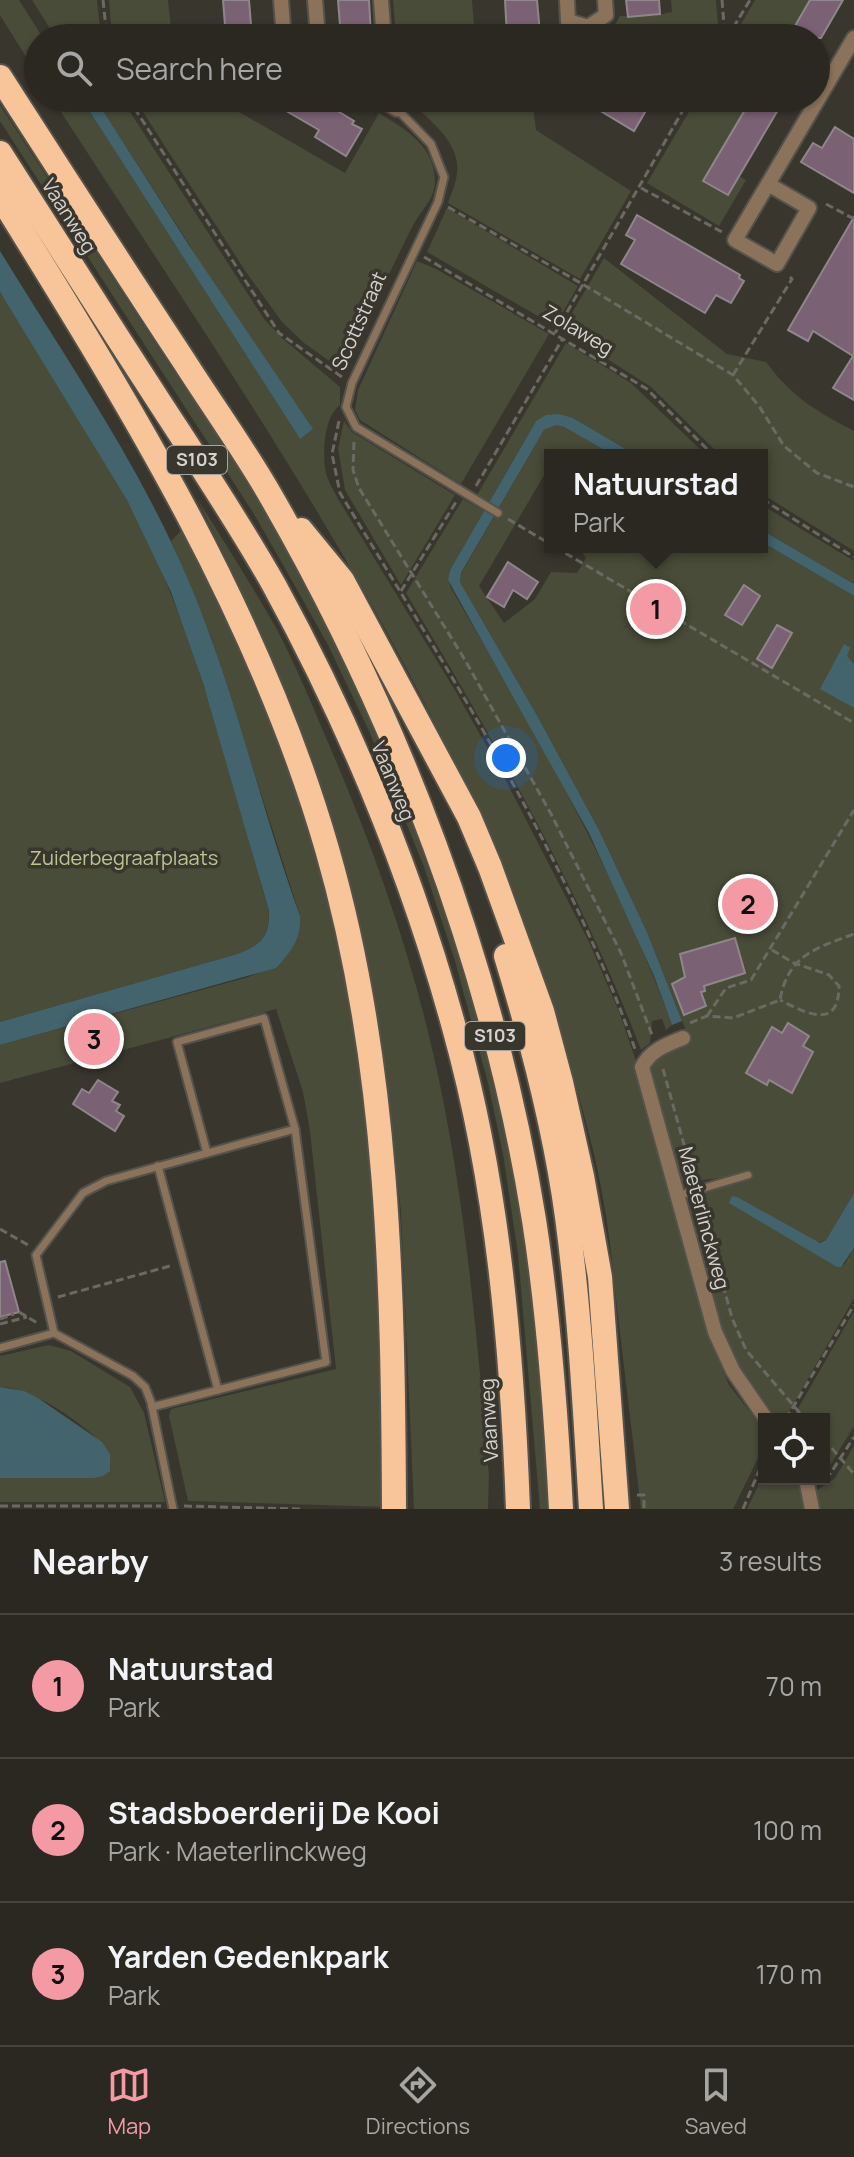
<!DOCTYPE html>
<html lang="en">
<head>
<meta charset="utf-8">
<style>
	:root { --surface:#2b2822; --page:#37342f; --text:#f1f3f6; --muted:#a6a6a5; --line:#474440; --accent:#f49aa4 }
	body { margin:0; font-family:Manrope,sans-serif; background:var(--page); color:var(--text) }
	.controls { position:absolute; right:24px; bottom:24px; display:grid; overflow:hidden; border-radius:0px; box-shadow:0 2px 6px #0004 }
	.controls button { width:72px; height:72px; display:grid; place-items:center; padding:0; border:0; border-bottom:2px solid var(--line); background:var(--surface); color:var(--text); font:40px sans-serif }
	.you { position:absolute; left:506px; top:758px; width:28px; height:28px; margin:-20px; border:6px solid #fff; border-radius:50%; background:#1a73e8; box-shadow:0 0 0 12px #1a73e833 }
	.badge { display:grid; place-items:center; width:52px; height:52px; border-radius:50%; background:var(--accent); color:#111; font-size:26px; font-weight:700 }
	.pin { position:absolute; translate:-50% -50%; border:4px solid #fff; box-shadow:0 2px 8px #0006 }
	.popup { position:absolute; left:544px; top:449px; width:224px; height:104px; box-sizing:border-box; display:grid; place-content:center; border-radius:0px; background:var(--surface); filter:drop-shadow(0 2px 6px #0005); font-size:26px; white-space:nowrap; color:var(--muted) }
	.popup b { font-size:30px; color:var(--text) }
	.popup::after { content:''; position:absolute; left:50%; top:100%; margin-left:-16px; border:16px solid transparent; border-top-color:var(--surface) }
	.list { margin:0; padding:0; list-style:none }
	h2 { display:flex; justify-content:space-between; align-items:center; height:104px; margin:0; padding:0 32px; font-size:34px }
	h2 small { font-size:26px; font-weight:400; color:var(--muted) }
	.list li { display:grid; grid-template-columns:52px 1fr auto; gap:24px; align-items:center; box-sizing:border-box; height:144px; padding:0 32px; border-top:2px solid var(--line) }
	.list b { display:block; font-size:30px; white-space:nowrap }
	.list p { margin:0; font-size:26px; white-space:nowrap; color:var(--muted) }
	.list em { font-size:26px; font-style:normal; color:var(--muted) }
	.icon { flex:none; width:44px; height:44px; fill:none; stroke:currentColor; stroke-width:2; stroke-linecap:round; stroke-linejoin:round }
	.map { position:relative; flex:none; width:854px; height:1509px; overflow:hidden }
	.search { position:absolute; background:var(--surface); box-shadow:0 2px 6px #0004; left:24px; right:24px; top:24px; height:88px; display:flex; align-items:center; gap:20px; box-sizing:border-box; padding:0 28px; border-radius:44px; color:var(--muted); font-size:30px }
	.sheet { height:536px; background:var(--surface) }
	nav { display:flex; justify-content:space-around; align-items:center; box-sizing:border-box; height:112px; border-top:2px solid var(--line); background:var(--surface); font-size:22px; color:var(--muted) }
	nav a { display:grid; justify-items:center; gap:4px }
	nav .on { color:var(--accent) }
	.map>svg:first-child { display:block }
	.green { fill:#484c38 }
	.water { fill:#43646d }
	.building { fill:#7a6173; stroke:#8f868c; stroke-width:2 }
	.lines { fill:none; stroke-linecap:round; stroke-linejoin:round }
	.lane-casing { stroke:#55524b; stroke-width:11 }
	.street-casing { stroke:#55524b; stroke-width:18 }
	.highway-casing { stroke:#55524b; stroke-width:28 }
	.path { stroke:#6c6962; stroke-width:3; stroke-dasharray:8 4; stroke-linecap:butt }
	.lane { stroke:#8b725b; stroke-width:7 }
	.street { stroke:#8b725b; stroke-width:14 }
	.highway { stroke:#f7c599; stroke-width:24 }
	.labels { text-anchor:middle; stroke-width:7; stroke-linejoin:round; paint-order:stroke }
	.shield { fill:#39362e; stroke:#a6a49e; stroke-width:2 }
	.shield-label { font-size:18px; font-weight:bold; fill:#d5d3ce }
	.street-label { font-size:20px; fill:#d5d3ce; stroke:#39362e }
	.park-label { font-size:20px; fill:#bdc691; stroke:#39362e }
</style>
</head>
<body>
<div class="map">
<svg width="854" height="1509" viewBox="0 0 854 1509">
	<rect width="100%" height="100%" fill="#39362e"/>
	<!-- green -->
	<g class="green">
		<path d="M0 0H19L43 38H38V76L0 15Z"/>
		<path d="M32 0H97L101 38H56Z"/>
		<path d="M109 0H168L172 38H112Z"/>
		<path d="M393 0H472L475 38H377L395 25Z"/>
		<path d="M671 0H716L719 38H607L620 16H653L672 12Z"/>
		<path d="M755 0H810L788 38H733Z"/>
		<path d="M52 98H81L300 439 190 246 95 98H121L264 319 282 338 340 387V405C324 417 323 450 325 468 326 478 333 489 338 499L456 692 505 779 589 942 620 1014 644 1085 715 1352 729 1385 764 1430V1446L733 1509H641C633 1442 625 1375 617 1308 613 1272 610 1235 603 1199 597 1161 586 1123 576 1085 478 720 254 412 52 98Z"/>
		<path d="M134 98H215L345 173 379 113C405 129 435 146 435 181 435 197 424 208 416 220 407 236 399 254 391 270 374 304 362 339 345 372L304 343 282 322 246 272Z"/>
		<path d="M405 98H532L536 130 631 191 580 279 448 203C451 194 456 183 457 173 461 141 426 117 405 98Z"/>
		<path d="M697 98H752L728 195 739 176 746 180 719 226 647 183Z"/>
		<path d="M0 105 172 369 255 490 332 632 400 788 464 969 504 1125 535 1305 554 1509H540L518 1254 503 1154 488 1083 455 961 424 867 369 731 328 645 295 586 254 514 0 121Z"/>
		<path d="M447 208 578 286 555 326 427 252Z"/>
		<path d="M604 258 727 354 766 362C792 397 816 411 854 431V551L762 494V455H720L651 387 562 330Z"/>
		<path d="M417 261 436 269 549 334 461 484 360 420 355 410 358 390Z"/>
		<path d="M0 292C53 377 112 462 154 554 205 668 234 791 269 912 269 937 260 945 237 954L0 1022Z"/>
		<path d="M566 343 631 383 706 455H636L573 418 536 421 489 502 477 495Z"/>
		<path d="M344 421 352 432 455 495 401 585 345 490 338 449Z"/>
		<path d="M556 425 564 427 613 455H550V465L479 586 504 623 535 599 551 572 577 573 586 558 579 547H762V542L854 596V1193L826 1240 816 1243 844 1265 854 1248V1298L785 1419H771C755 1395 737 1371 726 1344 709 1302 700 1257 687 1213 691 1196 714 1190 729 1184L727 1177 679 1183 650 1069 662 1052 690 1041 647 932 599 830 538 717 460 582 461 574 544 430Z"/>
		<path d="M196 497C223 540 250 582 275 626 296 665 313 707 330 747 373 847 410 950 434 1057 465 1194 477 1336 489 1476L488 1509H414L401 1212 384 1059 366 970 288 701 239 585Z"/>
		<path d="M463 499 484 511 450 570 448 580 451 588C533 729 616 871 672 1025L666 1030 662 1019 652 1021 650 1043 641 1050C580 889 494 740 406 593Z"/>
		<path d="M762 505 854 561V584L762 530Z"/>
		<path d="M185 527 260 685 307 818 339 944 363 1083 379 1224 386 1507 188 1501 169 1416 171 1409 336 1369 310 1131 303 1092 276 1009 0 1083V1045L245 978C288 963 291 960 300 916L211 637 171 541Z"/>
		<path d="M854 1311V1426L829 1467 824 1469V1419H792Z"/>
		<path d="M49 1345 71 1351 130 1387 144 1413 165 1502H0V1478L103 1476 110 1454C93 1428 32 1387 0 1387V1356Z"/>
		<path d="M854 1446V1509H817L816 1491 835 1478Z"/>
		<path d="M764 1474V1479H796L803 1498V1509H747Z"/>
	</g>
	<!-- water -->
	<g class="water">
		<path d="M81 98H95L190 247 313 429 300 439Z"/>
		<path d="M0 251C66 359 140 465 189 582 235 690 260 806 300 916 301 939 292 951 276 968L0 1045V1022L237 954C260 945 270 937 269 911L203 683 171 592 127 500 0 292Z"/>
		<path d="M559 414 573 418 636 455H613L564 427 556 425 544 430 461 573 460 582 538 717 599 830 647 932 682 1021 672 1025 654 976 589 833 448 580 450 570 536 421 546 415Z"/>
		<path d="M762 530 854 584V596L762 542Z"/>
		<path d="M844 644 850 648 847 656 854 664V708L820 689Z"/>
		<path d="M854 1193V1248L841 1267H837L729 1203 732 1196 737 1197 820 1243 826 1240Z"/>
		<path d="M0 1387 24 1391 38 1398 102 1442 110 1454V1471L103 1476 94 1478H0Z"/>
	</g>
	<!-- building -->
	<g class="building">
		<path d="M223 0H249L252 38H226Z"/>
		<path d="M338 0H369L371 37 341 38Z"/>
		<path d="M505 0H537L540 34 507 36Z"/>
		<path d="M626 0H659L660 14 628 17Z"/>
		<path d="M810 0H843L821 38H788Z"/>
		<path d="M264 98H316L354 121 352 124 362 129 346 156 315 137 319 130Z"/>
		<path d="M579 98H633L648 107 634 131Z"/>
		<path d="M752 98H785L728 195 703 181Z"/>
		<path d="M835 127 854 139V193L801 162 813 143 822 148Z"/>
		<path d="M637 215 740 275 739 278 744 281 731 303 716 295 705 313 621 264 635 240 626 235Z"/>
		<path d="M854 217V400L833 388 853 356 813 331 808 341 788 330Z"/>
		<path d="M508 562 538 582 527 599 513 590 504 607 487 597Z"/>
		<path d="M744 585 760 596 742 625 725 615Z"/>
		<path d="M777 625 792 633 772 668 757 659Z"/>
		<path d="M735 938 745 973 704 986 705 991 701 992 706 1006 684 1015 672 984 685 977 680 954Z"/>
		<path d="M788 1023 809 1036 803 1046 813 1052 792 1093 769 1080 767 1085 746 1073 772 1027 782 1033Z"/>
		<path d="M98 1080 118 1092 112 1101 120 1105 116 1111 124 1116 115 1131 73 1104 82 1089 89 1093Z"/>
		<path d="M5 1261 19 1312 0 1317V1262Z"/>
	</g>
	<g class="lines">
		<!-- lane casing -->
		<g class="lane-casing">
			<g id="lane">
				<path d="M397 109 431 144 444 177 438 202 352 383 346 407 356 427 498 513"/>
				<path d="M158 1166 218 1390"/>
				<path d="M677 1196 748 1175"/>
				<path d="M54 1333 36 1255 83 1193 106 1181 295 1129"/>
				<path d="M0 1348 54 1333 133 1376 145 1387 151 1402 173 1509"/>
				<path d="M152 1407 326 1362 295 1129 264 1018 177 1042 207 1153"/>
			</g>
		</g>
		<!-- street casing -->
		<g class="street-casing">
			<g id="street">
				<path d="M281 0 284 38"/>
				<path d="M315 0 318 38"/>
				<path d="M381 0 383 27"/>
				<path d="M567 0 568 21 588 27 606 15 605 0"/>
				<path d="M379 98 397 109"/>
				<path d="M768 184 809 208 777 264 735 240 854 38"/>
				<path d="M683 1038C666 1045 651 1050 642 1067L715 1332 733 1371 766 1419"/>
				<path d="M806 1479 812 1509"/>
			</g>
		</g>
		<!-- highway casing -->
		<g class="highway-casing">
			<g id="highway">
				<path d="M0 77C61 172 122 267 184 361 212 405 243 448 269 493 398 716 493 965 534 1220 549 1316 556 1412 561 1509"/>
				<path d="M0 153C53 236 106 320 160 403 199 463 239 523 274 585 351 726 413 877 455 1031 498 1186 512 1349 518 1509"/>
				<path d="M0 186 2 199C130 406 259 613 327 849 389 1063 393 1288 394 1509"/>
				<path d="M301 530 342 580 469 817 490 867 542 1011 561 1082 582 1176 600 1277 617 1509"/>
				<path d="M506 956C532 1041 555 1128 567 1217 580 1314 585 1411 591 1509"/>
			</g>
		</g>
		<!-- path -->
		<g class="path">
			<path d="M103 0 107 38"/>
			<path d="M722 0 725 38"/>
			<path d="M727 38 750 0"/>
			<path d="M128 98 279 333 342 377"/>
			<path d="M641 188 722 232"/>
			<path d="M826 204 854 219"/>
			<path d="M448 207 584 285 733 375 759 406 784 446 817 473 854 487"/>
			<path d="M424 257 647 389 713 455"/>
			<path d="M555 333 690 98"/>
			<path d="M733 375 792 279 790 277"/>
			<path d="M339 421 332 454 340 493C448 671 565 851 635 1049"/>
			<path d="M354 442 353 470 359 488 465 660 551 814 621 953 652 1035"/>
			<path d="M476 486 563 338"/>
			<path d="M762 499 854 557"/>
			<path d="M508 519 550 544"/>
			<path d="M555 547 854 723"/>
			<path d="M401 591 456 502"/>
			<path d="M772 950 794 963 829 975 839 986C839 1032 804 1012 780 1000"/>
			<path d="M707 1016 726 988 751 980 854 810"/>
			<path d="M690 1023 707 1016 733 1018 780 1000C788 955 816 948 854 934"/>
			<path d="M663 1069 693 1177"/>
			<path d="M701 1204 732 1318 746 1350 805 1419"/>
			<path d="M0 1229 28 1245"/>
			<path d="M58 1297 170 1266"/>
			<path d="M19 1312 39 1324"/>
			<path d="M0 1319 14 1314"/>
			<path d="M0 1324 27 1317"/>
			<path d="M786 1419 854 1305"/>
			<path d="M824 1439 854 1474"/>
			<path d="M824 1477 830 1474 854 1437"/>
			<path d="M637 1495H644V1509"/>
			<path d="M0 1506H161"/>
			<path d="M184 1506 300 1509"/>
			<path d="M743 1509 764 1459"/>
		</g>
		<!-- lane -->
		<use href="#lane" class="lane"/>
		<!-- street -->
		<use href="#street" class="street"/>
		<!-- highway -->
		<use href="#highway" class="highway"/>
	</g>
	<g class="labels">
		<!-- shield labels -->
		<g class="shield">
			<rect x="167" y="446" width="60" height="28" rx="6"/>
			<rect x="465" y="1022" width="60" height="28" rx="6"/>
		</g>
		<g class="shield-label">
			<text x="197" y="466">S103</text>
			<text x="495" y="1042">S103</text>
		</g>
		<!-- street labels -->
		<g class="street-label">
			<text transform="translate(69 216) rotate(58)" y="7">Vaanweg</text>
			<text transform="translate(359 321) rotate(-66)" y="7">Scottstraat</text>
			<text transform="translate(578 330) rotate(31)" y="7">Zolaweg</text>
			<text transform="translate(393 781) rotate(68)" y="7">Vaanweg</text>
			<text transform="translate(704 1218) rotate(75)" y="7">Maeterlinckweg</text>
			<text transform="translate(489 1420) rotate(-93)" y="7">Vaanweg</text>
		</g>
		<!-- park labels -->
		<g class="park-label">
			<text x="124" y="865">Zuiderbegraafplaats</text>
		</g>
	</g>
</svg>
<div class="controls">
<button><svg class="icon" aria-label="locate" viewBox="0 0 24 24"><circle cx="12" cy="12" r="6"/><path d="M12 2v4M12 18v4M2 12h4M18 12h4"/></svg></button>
</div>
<div class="you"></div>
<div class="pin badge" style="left:656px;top:609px">1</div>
<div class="popup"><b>Natuurstad</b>Park</div>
<div class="pin badge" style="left:748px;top:904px">2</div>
<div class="pin badge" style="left:94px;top:1039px">3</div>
<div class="search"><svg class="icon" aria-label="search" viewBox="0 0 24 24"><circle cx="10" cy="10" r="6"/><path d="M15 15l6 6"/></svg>Search here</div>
</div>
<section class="sheet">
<h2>Nearby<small>3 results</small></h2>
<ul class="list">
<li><span class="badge">1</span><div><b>Natuurstad</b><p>Park</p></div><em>70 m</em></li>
<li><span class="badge">2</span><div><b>Stadsboerderij De Kooi</b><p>Park · Maeterlinckweg</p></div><em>100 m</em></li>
<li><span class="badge">3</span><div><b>Yarden Gedenkpark</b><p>Park</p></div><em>170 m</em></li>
</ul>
</section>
<nav>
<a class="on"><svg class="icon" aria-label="map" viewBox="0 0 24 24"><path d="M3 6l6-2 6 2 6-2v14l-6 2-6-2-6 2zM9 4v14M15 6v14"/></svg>Map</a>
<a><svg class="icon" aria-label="directions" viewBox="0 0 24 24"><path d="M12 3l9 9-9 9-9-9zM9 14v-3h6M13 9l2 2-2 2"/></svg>Directions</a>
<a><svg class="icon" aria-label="saved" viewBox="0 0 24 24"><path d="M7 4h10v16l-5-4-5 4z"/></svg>Saved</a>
</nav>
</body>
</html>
